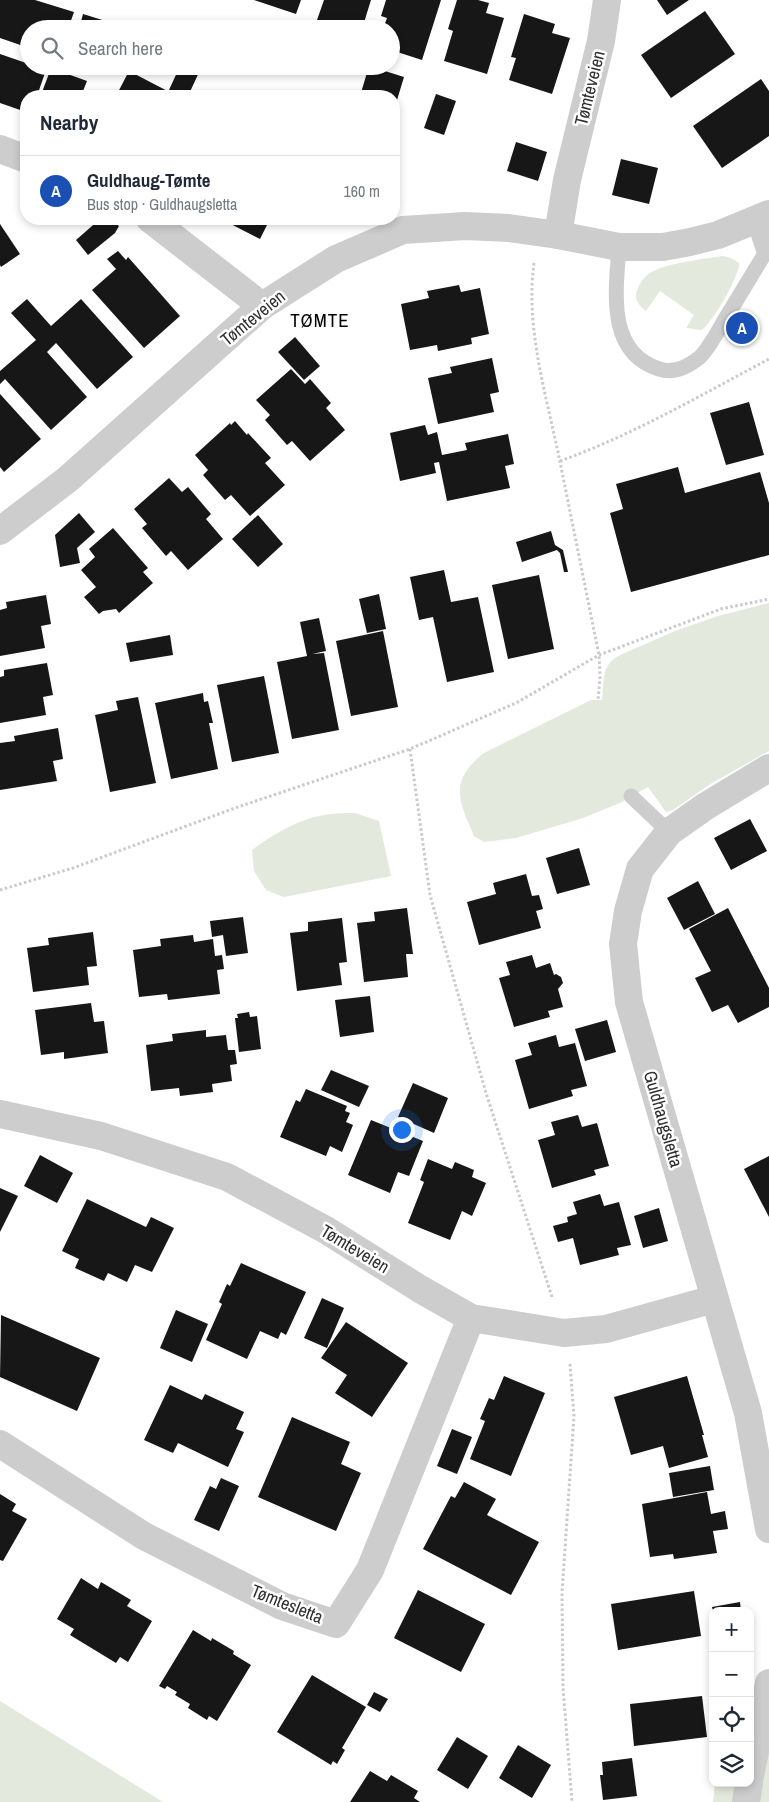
<!DOCTYPE html>
<html lang="en">
<head>
<meta charset="utf-8">
<style>
	:root { --surface:#fff; --page:#f6f6f7; --text:#1f2937; --muted:#747a83; --line:#e0e1e3; --accent:#2563eb }
	body { margin:0; font-family:"Archivo Narrow",sans-serif; background:var(--page); color:var(--text) }
	.controls { position:absolute; right:15px; bottom:15px; display:grid; overflow:hidden; border-radius:10px; box-shadow:0 2px 8px #0003 }
	.controls button { width:45px; height:45px; display:grid; place-items:center; padding:0; border:0; border-bottom:1px solid var(--line); background:var(--surface); color:var(--text); font:25px sans-serif }
	.you { position:absolute; left:401px; top:1129px; width:18px; height:18px; margin:-12px; border:4px solid #fff; border-radius:50%; background:#1a73e8; box-shadow:0 0 0 8px #1a73e833 }
	.badge { display:grid; place-items:center; width:32px; height:32px; border-radius:50%; background:var(--accent); color:#fff; font-size:16px; font-weight:700 }
	.pin { position:absolute; translate:-50% -50%; border:2px solid #fff; box-shadow:0 1px 5px #0006 }
	.list { margin:0; padding:0; list-style:none }
	h2 { display:flex; justify-content:space-between; align-items:center; height:65px; margin:0; padding:0 20px; font-size:21px }
	h2 small { font-size:16px; font-weight:400; color:var(--muted) }
	.list li { display:grid; grid-template-columns:32px 1fr auto; gap:15px; align-items:center; box-sizing:border-box; height:70px; padding:0 20px; border-top:1px solid var(--line) }
	.list b { display:block; font-size:19px; white-space:nowrap }
	.list p { margin:0; font-size:16px; white-space:nowrap; color:var(--muted) }
	.list em { font-size:16px; font-style:normal; color:var(--muted) }
	.icon { flex:none; width:28px; height:28px; fill:none; stroke:currentColor; stroke-width:2; stroke-linecap:round; stroke-linejoin:round }
	.map { position:relative; flex:none; width:769px; height:1802px; overflow:hidden }
	.search { position:absolute; background:var(--surface); box-shadow:0 2px 8px #0003; left:20px; top:20px; width:380px; height:55px; display:flex; align-items:center; gap:12px; box-sizing:border-box; padding:0 18px; border-radius:28px; color:var(--muted); font-size:19px }
	.panel { position:absolute; background:var(--surface); box-shadow:0 2px 8px #0003; left:20px; top:90px; width:380px; height:135px; border-radius:20px }
	.map>svg:first-child { display:block }
	.green { fill:#e4e9dd }
	.building { fill:#171717 }
	.lines { fill:none; stroke-linecap:round; stroke-linejoin:round }
	.path { stroke:#cacaca; stroke-width:3; stroke-dasharray:2.5 2.5; stroke-linecap:butt }
	.service { stroke:#cdcdcd; stroke-width:15 }
	.minor { stroke:#cdcdcd; stroke-width:28 }
	.labels { text-anchor:middle; stroke-width:5; stroke-linejoin:round; paint-order:stroke }
	.street-label { font-size:18px; fill:#303030; stroke:#fff }
	.neighbourhood-label { font-size:19px; letter-spacing:1px; fill:#000; stroke:#fff }
</style>
</head>
<body>
<div class="map">
<svg width="769" height="1802" viewBox="0 0 769 1802">
	<rect width="100%" height="100%" fill="#fff"/>
	<!-- green -->
	<g class="green">
		<path d="M723 256 731 258 739 263V267C733 286 716 317 702 330L686 328 694 315 660 291 646 311C638 305 633 298 638 288 640 283 645 276 650 273 665 263 704 259 723 256Z"/>
		<path d="M769 603V751L712 783 673 810 666 812 648 787 620 803 583 818 516 838 484 842 474 836C458 799 449 781 484 753L591 700H602C604 682 601 666 618 656L675 631 718 616Z"/>
		<path d="M355 813 379 821 391 876 284 897 266 890 254 871 252 850C275 833 302 817 331 814 339 813 347 813 355 813Z"/>
		<path d="M769 1697V1802H713L715 1783H750Z"/>
		<path d="M0 1701 163 1802H0Z"/>
	</g>
	<!-- building -->
	<g class="building">
		<path d="M0 0H35L74 12 68 29H29V48L0 38Z"/>
		<path d="M254 0H301L296 14Z"/>
		<path d="M324 0H371L362 29H346L317 20Z"/>
		<path d="M386 0H441L422 60 391 50V29H383L387 18 381 16Z"/>
		<path d="M457 0H478L489 3 486 13 504 18 487 74 444 61 453 31 448 29Z"/>
		<path d="M657 0H689L667 15Z"/>
		<path d="M705 11 735 54 671 98 641 55Z"/>
		<path d="M83 14 112 23 110 29H79Z"/>
		<path d="M524 14 555 24 552 33 570 38 552 94 509 80 516 58 511 57Z"/>
		<path d="M0 54 29 64V66H36L46 70 37 96H26V112L0 103Z"/>
		<path d="M180 66H202L188 96H184L169 90Z"/>
		<path d="M369 66 404 77 394 110V96H360Z"/>
		<path d="M51 68 87 81 81 96H45L41 95Z"/>
		<path d="M129 71 177 96H116Z"/>
		<path d="M761 79 769 91V136L722 168 693 126Z"/>
		<path d="M436 94 456 101 444 135 424 128Z"/>
		<path d="M516 142 547 152 538 181 507 171Z"/>
		<path d="M621 159 658 168 649 204 612 195Z"/>
		<path d="M100 219H110L119 226 115 233 88 255 76 240Z"/>
		<path d="M221 219H270L260 239Z"/>
		<path d="M0 224 20 254 1 267 0 265Z"/>
		<path d="M118 251 126 260 128 257 180 316 144 348 92 290 116 269 107 259Z"/>
		<path d="M459 285 461 292 480 288 489 334 471 338 472 344 438 351 437 345 410 350 401 304 429 298 427 291Z"/>
		<path d="M27 299 51 326 81 299 133 357 97 389 56 343 47 352 87 397 51 430 5 379 0 384V371L36 340 11 313Z"/>
		<path d="M295 337 320 366 304 380 278 352Z"/>
		<path d="M492 358 499 392 490 394 494 412 438 424 428 378 452 373 450 367Z"/>
		<path d="M291 369 305 384 310 379 331 403 326 408 345 430 310 461 292 441 287 445 265 420 270 415 256 400Z"/>
		<path d="M0 394 41 439 4 472 0 467Z"/>
		<path d="M749 402 764 455 726 465 710 413Z"/>
		<path d="M235 421 247 435 248 433 271 458 265 463 285 485 250 516 231 495 225 500 203 475 208 470 195 455 230 423 231 425Z"/>
		<path d="M425 425 428 435 437 432 442 455 467 450 465 443 508 434 514 464 505 466 510 488 447 501 439 462 434 463 436 473 400 481 390 433Z"/>
		<path d="M678 467 685 493 760 472 769 503V555L631 592 610 513 623 509 616 484Z"/>
		<path d="M169 478 182 492 188 487 211 514 206 519 223 539 188 570 171 551 166 556 142 528 147 524 134 509Z"/>
		<path d="M79 513 95 532 77 548 80 563 60 567 55 535Z"/>
		<path d="M258 515 283 544 258 567 232 539Z"/>
		<path d="M113 528 148 568 143 572 153 583 119 613 116 609 103 611 99 614 84 597 96 587 81 570 95 557 89 549Z"/>
		<path d="M551 531 555 545 563 550 568 572H564L560 553 557 550 522 562 516 542Z"/>
		<path d="M444 570 451 602 478 597 494 672 447 682 433 617 419 620 410 577Z"/>
		<path d="M539 575 554 649 508 659 492 585Z"/>
		<path d="M379 594 386 629 367 633 359 599Z"/>
		<path d="M46 595 51 624 41 626 45 648 0 656V610L7 608 6 602Z"/>
		<path d="M319 618 326 651 312 654 324 653 339 730 292 739 277 662 307 656 300 622Z"/>
		<path d="M383 631 398 707 351 716 336 641Z"/>
		<path d="M170 635 173 655 130 662 126 643Z"/>
		<path d="M47 663 53 695 43 697 46 715 0 723V677L4 676V670Z"/>
		<path d="M264 676 279 753 232 762 217 685Z"/>
		<path d="M203 693 204 702 208 701 213 723H209L218 769 171 779 155 703Z"/>
		<path d="M138 697 156 783 110 792 95 715 118 710 116 701Z"/>
		<path d="M58 728 63 759 53 761 57 781 0 790V743L15 741 14 736Z"/>
		<path d="M750 819 767 851 731 870 714 838Z"/>
		<path d="M579 848 590 885 557 894 546 858Z"/>
		<path d="M526 874 532 896 539 895 543 909 536 911 541 928 479 945 467 902 496 894 493 883Z"/>
		<path d="M698 881 715 914 684 930 667 898Z"/>
		<path d="M407 908 413 954H406L408 977 364 982 357 923 375 921 374 912Z"/>
		<path d="M728 908 769 988V1007L738 1023 728 1005 712 1012 695 978 711 971 689 929Z"/>
		<path d="M243 917 248 953 226 956 223 935 212 937 210 921Z"/>
		<path d="M342 918 347 962 339 963 342 985 297 991 290 933 308 931V922Z"/>
		<path d="M93 932 97 966 87 967 89 985 33 992 27 948 49 945 48 938Z"/>
		<path d="M193 935 194 942 213 939 215 956 222 955 224 969 217 970 220 994 168 1000 167 994 139 997 133 950 161 946 160 939Z"/>
		<path d="M532 955 536 968 550 963 554 975 556 974 561 977 563 983 558 989 563 1007 548 1011 550 1017 514 1027 499 978 510 975 506 962Z"/>
		<path d="M370 996 374 1032 340 1037 335 1000Z"/>
		<path d="M91 1003 94 1022 104 1021 108 1053 64 1059V1052L41 1055 35 1010Z"/>
		<path d="M249 1012 250 1017 257 1016 261 1049 239 1052 235 1018H238L237 1014Z"/>
		<path d="M607 1020 616 1052 585 1061 575 1029Z"/>
		<path d="M206 1030V1037L226 1035 228 1050H235L237 1064 230 1065 232 1081 212 1084 213 1092 180 1096 179 1088 151 1091 146 1045 173 1041 172 1034Z"/>
		<path d="M556 1035 559 1047 575 1043 587 1086 571 1090 573 1096 529 1109 515 1060 532 1055 528 1043Z"/>
		<path d="M331 1070 369 1086 359 1107 321 1090Z"/>
		<path d="M413 1083 448 1098 434 1133 398 1117Z"/>
		<path d="M306 1089 347 1106 345 1111 350 1113 346 1122 353 1125 342 1152 330 1146 326 1156 280 1137 296 1100 300 1102Z"/>
		<path d="M578 1115 582 1127 597 1123 609 1166 594 1170 596 1175 552 1188 538 1140 555 1135 551 1122Z"/>
		<path d="M371 1120 423 1141 409 1176 398 1172 390 1193 348 1175Z"/>
		<path d="M40 1155 73 1173 57 1203 24 1186Z"/>
		<path d="M769 1156V1217L744 1169Z"/>
		<path d="M428 1159 452 1169 455 1162 474 1170 472 1177 486 1183 472 1216 462 1211 450 1240 408 1223 424 1182 420 1180Z"/>
		<path d="M0 1188 18 1196 0 1232Z"/>
		<path d="M600 1194 604 1206 619 1202 631 1245 617 1248 619 1255 580 1265 573 1238 558 1242 553 1226 568 1222 567 1217 577 1214 573 1202Z"/>
		<path d="M87 1199 146 1227 151 1217 174 1228 152 1272 135 1265 127 1282 108 1273 104 1281 75 1268 79 1259 62 1251Z"/>
		<path d="M659 1208 668 1241 643 1248 634 1216Z"/>
		<path d="M241 1263 306 1292 286 1335 281 1332 278 1339 260 1331 247 1359 206 1340 222 1304 219 1302 227 1284 230 1286Z"/>
		<path d="M322 1298 344 1308 327 1348 304 1338Z"/>
		<path d="M176 1310 208 1324 192 1362 160 1348Z"/>
		<path d="M1 1315 100 1358 77 1411 0 1377Z"/>
		<path d="M346 1322 408 1363 372 1417 335 1393 347 1375 321 1358Z"/>
		<path d="M504 1376 545 1393 511 1476 470 1459 485 1421 480 1419 489 1398 494 1400Z"/>
		<path d="M687 1376 704 1435H702L708 1457 669 1468 663 1446 631 1455 614 1397Z"/>
		<path d="M170 1385 202 1400 205 1394 244 1412 236 1429 244 1432 228 1467 178 1443 173 1453 144 1440Z"/>
		<path d="M292 1417 350 1442 341 1464 361 1473 336 1531 258 1497Z"/>
		<path d="M452 1429 472 1437 457 1474 437 1466Z"/>
		<path d="M710 1466 714 1490 673 1497 669 1473Z"/>
		<path d="M221 1478 239 1486 219 1531 194 1520 210 1486 216 1489Z"/>
		<path d="M464 1482 496 1499 487 1515 539 1542 511 1595 423 1549 451 1496 455 1498Z"/>
		<path d="M707 1492 711 1514 725 1511 728 1529 713 1531 717 1553 674 1559 673 1554 650 1557 642 1504Z"/>
		<path d="M0 1494 16 1504 12 1511 27 1519 3 1561 0 1560Z"/>
		<path d="M81 1578 98 1589 101 1582 131 1600 127 1606 152 1621 128 1662 120 1657 116 1663 70 1635 74 1629 57 1619Z"/>
		<path d="M418 1590 485 1624 461 1672 394 1638Z"/>
		<path d="M694 1591 701 1636 618 1650 611 1604Z"/>
		<path d="M740 1602 741 1611H713L712 1607Z"/>
		<path d="M193 1630 211 1641 212 1638 234 1651 233 1654 251 1665 217 1721 209 1716 207 1720 188 1708 190 1704 175 1695 177 1692 167 1686 165 1689 159 1686Z"/>
		<path d="M312 1675 366 1707 342 1748 345 1750 337 1764 333 1761 331 1765 277 1732Z"/>
		<path d="M374 1692 388 1699 380 1712 367 1705Z"/>
		<path d="M702 1696 707 1737 634 1746 630 1704Z"/>
		<path d="M457 1737 488 1756 468 1789 437 1770Z"/>
		<path d="M518 1745 551 1765 532 1798 499 1778Z"/>
		<path d="M632 1758 637 1796 603 1800 600 1775H603L602 1762Z"/>
		<path d="M370 1771 387 1781 391 1775 418 1791 414 1798 420 1802H350Z"/>
	</g>
	<g class="lines">
		<!-- path -->
		<g class="path">
			<path d="M534 263C525 329 547 397 560 462 573 526 586 591 599 655L600 677 598 701"/>
			<path d="M560 461C633 435 701 395 769 359"/>
			<path d="M410 749 430 895 486 1093 552 1297"/>
			<path d="M0 890 73 868 235 808 410 749 516 703 599 655 721 609 769 599"/>
			<path d="M570 1364 574 1416 562 1593 563 1687 572 1802"/>
		</g>
		<!-- service -->
		<g class="service">
			<path d="M619 247C616 290 606 352 659 369 674 374 688 367 700 357 710 347 718 331 725 319 740 295 754 271 769 247"/>
			<path d="M631 796 669 832"/>
		</g>
		<!-- minor -->
		<g class="minor">
			<path d="M0 149 26 159"/>
			<path d="M150 219 262 306"/>
			<path d="M760 219 769 246"/>
			<path d="M558 235 567 180 601 41 607 0"/>
			<path d="M0 531 68 479 262 306 336 259 403 230 465 226 509 228 558 235 619 247H663L690 242 718 235 769 214"/>
			<path d="M769 768 706 806 669 832 640 869 628 911 623 944 629 1002 748 1413 769 1529"/>
			<path d="M0 1114 101 1136 227 1177 326 1230 420 1289 471 1318 564 1333 606 1329 714 1299"/>
			<path d="M0 1444 144 1536 282 1606 336 1624 370 1570 471 1318"/>
			<path d="M750 1776 769 1683"/>
			<path d="M746 1802 749 1783"/>
		</g>
	</g>
	<g class="labels">
		<!-- street labels -->
		<g class="street-label">
			<text transform="translate(590 88) rotate(-76)" y="6">Tømteveien</text>
			<text transform="translate(253 318) rotate(-39)" y="6">Tømteveien</text>
			<text transform="translate(663 1119) rotate(74)" y="6">Guldhaugsletta</text>
			<text transform="translate(355 1249) rotate(31)" y="6">Tømteveien</text>
			<text transform="translate(287 1604) rotate(22)" y="6">Tømtesletta</text>
		</g>
		<!-- neighbourhood labels -->
		<g class="neighbourhood-label">
			<text x="320" y="327">TØMTE</text>
		</g>
	</g>
</svg>
<div class="controls">
<button>+</button>
<button>−</button>
<button><svg class="icon" aria-label="locate" viewBox="0 0 24 24"><circle cx="12" cy="12" r="6"/><path d="M12 2v4M12 18v4M2 12h4M18 12h4"/></svg></button>
<button><svg class="icon" aria-label="layers" viewBox="0 0 24 24"><path d="M12 4l9 5-9 5-9-5zM3 14l9 5 9-5"/></svg></button>
</div>
<div class="you"></div>
<div class="pin badge" style="left:742px;top:328px;background:#1a4fb4">A</div>
<div class="search"><svg class="icon" aria-label="search" viewBox="0 0 24 24"><circle cx="10" cy="10" r="6"/><path d="M15 15l6 6"/></svg>Search here</div>
<section class="panel">
<h2>Nearby<small></small></h2>
<ul class="list">
<li><span class="badge" style="background:#1a4fb4">A</span><div><b>Guldhaug-Tømte</b><p>Bus stop · Guldhaugsletta</p></div><em>160 m</em></li>
</ul>
</section>
</div>
</body>
</html>
